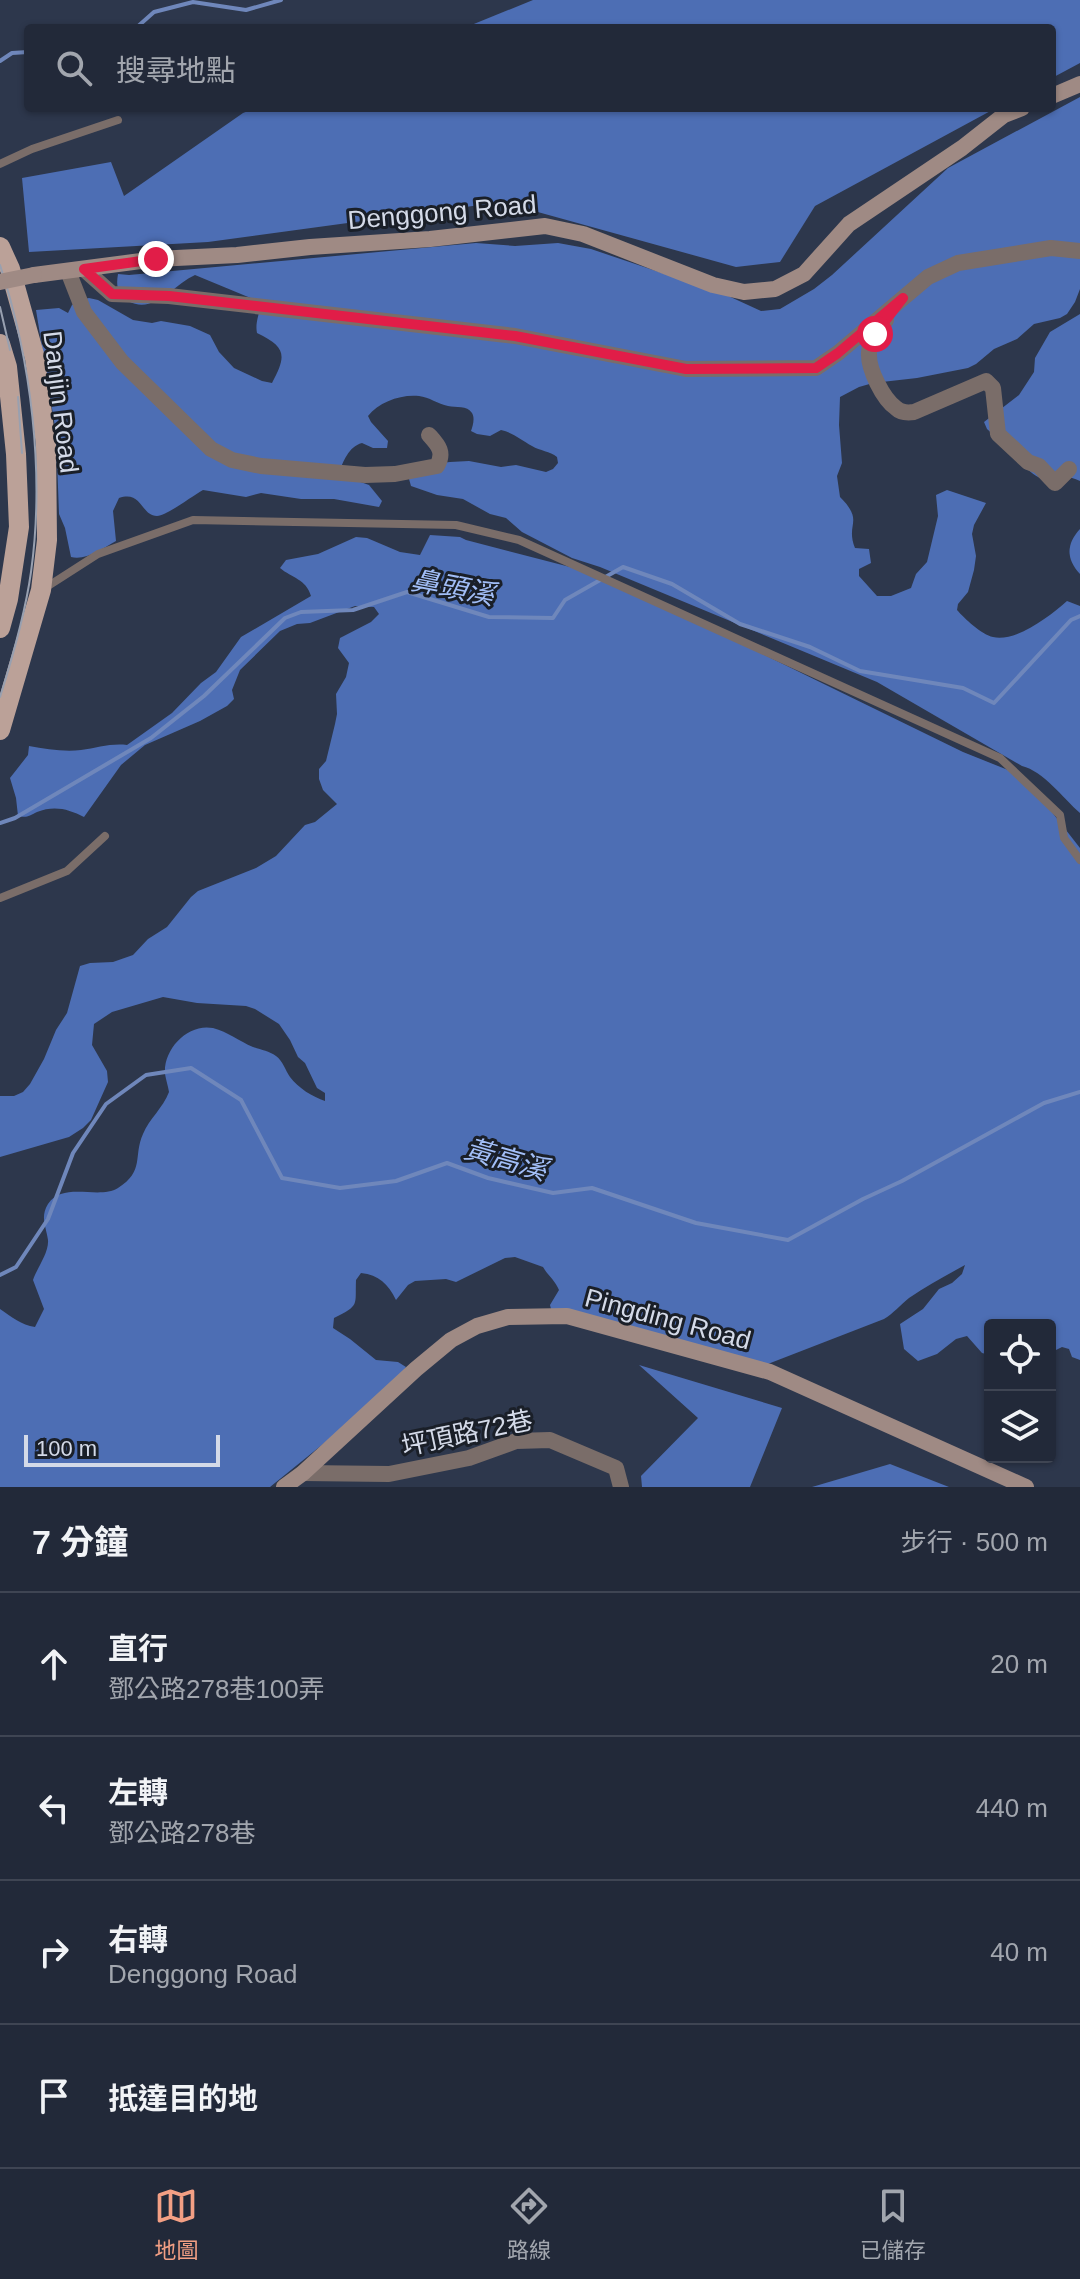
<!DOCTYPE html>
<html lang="zh-TW">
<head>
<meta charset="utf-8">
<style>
	:root { --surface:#222939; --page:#2e3544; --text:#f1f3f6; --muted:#a2a6ae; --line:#3f4553; --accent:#f39f84 }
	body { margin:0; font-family:Arial,"Noto Sans TC",sans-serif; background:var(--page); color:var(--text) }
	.controls { position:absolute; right:24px; bottom:24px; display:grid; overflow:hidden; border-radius:8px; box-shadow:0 2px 6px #0004 }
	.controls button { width:72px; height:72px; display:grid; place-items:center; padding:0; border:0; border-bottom:2px solid var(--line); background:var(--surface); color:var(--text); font:40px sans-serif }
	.scale { position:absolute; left:24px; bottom:20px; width:196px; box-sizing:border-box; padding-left:8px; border:4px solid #d4dae8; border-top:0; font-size:22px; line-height:28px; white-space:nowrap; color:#d4dae8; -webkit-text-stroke:6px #1a1f28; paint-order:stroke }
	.stop { position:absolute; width:24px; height:24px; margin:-18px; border:6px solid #e11d48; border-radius:50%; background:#fff }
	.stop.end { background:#e11d48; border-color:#fff; box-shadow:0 2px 8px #0008 }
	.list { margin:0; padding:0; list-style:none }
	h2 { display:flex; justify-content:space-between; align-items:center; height:104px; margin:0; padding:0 32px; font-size:34px }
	h2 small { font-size:26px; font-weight:400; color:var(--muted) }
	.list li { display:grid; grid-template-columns:52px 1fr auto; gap:24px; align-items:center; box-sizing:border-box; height:144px; padding:0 32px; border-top:2px solid var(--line) }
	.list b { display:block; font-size:30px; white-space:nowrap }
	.list p { margin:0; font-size:26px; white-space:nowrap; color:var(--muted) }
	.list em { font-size:26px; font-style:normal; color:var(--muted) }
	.icon { flex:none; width:44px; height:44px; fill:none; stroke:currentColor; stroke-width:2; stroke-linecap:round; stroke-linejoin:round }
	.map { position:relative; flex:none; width:1080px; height:1487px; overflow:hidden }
	.search { position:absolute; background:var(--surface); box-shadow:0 2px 6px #0004; left:24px; right:24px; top:24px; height:88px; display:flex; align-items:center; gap:20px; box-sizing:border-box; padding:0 28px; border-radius:8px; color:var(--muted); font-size:30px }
	.sheet { height:680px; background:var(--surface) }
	nav { display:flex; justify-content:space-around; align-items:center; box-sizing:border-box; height:112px; border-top:2px solid var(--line); background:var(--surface); font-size:22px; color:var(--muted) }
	nav a { display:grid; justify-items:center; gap:4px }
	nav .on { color:var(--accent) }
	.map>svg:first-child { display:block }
	.forest { fill:#4d6eb4 }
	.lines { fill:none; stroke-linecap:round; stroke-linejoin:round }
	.stream { stroke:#6f87bb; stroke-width:4 }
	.lane { stroke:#7a6d69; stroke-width:8 }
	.street { stroke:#7a6d69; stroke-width:16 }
	.secondary { stroke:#9f8a84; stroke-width:16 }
	.primary { stroke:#bba198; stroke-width:20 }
	.tram { stroke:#98a0b0; stroke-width:2 }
	.secondary-bridge { stroke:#9f8a84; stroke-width:16 }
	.route { stroke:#e11d48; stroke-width:10 }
	.labels { text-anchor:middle; stroke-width:6; stroke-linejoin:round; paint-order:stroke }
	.street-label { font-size:26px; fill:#d4dae8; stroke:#1a1f28 }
	.water-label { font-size:28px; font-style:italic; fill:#a2bef7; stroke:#1a1f28 }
</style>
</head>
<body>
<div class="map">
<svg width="1080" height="1487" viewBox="0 0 1080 1487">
	<rect width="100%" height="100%" fill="#2d374c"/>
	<!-- forest -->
	<g class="forest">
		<path d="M533 0H1080V63L1052 78V28H464Z"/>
		<path d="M1080 97V289L1075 302 1067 314 1060 318 1034 324 1017 339 994 349 976 364 968 368 917 378 873 383 859 387 840 397 839 425 842 463 837 476 840 497C865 522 845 523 855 548L869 549 871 563 859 569V576L877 596H891L911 588 916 574 927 562 938 516 936 495 947 490 986 503 974 525 972 534 976 556 974 570 968 592 958 604 957 610C964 618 982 635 993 637 1017 642 1050 616 1067 601L1080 606V813C1063 798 1043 771 1022 766L877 682 600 567 572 558 522 532 506 518 490 514 463 499 437 495 411 486 409 479 441 463 450 462 469 461 501 467 516 465 546 472 553 469 558 463 557 457C550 451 540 451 532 446 521 440 514 433 501 430L490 436 477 434 471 431C473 425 475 418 472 413 467 405 456 408 448 406 438 404 429 397 419 396 401 394 379 402 368 416L371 422 388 441 387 448H373L362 443C348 447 344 461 338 474L369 485 382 501 379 507 334 499H301L261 493 246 497 203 490C192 496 168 515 157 516 141 516 142 490 119 498L113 511 116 541C103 548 86 561 71 557L65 528 59 514 56 433 36 310 59 308 68 313 72 305 80 300 89 298 98 300 133 320 152 323 161 321 190 326 210 335 219 352 234 368 262 381 272 383C287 355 286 347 257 333 255 323 259 316 260 306L253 299 195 275C173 285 154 315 128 301 117 295 116 285 118 274L129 275 476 243 515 246 558 243 591 249 724 294 761 311 780 309 814 289 832 275 948 168Z"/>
		<path d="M256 108H996L815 206 780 262 736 267 502 202 208 242 29 252 22 178 111 162 124 196 243 113Z"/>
		<path d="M1080 314V481C1064 473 1056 481 1041 478 1028 475 999 439 987 429L984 422 1019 395 1034 372 1035 358 1050 332Z"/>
		<path d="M1080 529V574C1066 559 1066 544 1080 529Z"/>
		<path d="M430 535 460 537 466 540 601 575 963 752 1018 774 1030 784 1080 848V1360L1072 1357 1069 1349 1062 1347 1050 1353V1325H990V1355L982 1353 967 1336 956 1339 937 1354 918 1361 904 1349 900 1324 923 1309 939 1289 952 1283 962 1274 965 1265C945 1276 927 1286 909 1298 900 1305 894 1313 884 1319L760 1367 552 1313 550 1305 559 1290C555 1280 548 1276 543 1267L515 1257 505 1258 456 1282 446 1279 415 1281 408 1285 396 1300C388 1284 379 1275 361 1273L356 1280C355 1306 360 1305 334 1318L333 1328 350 1339 376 1360 398 1362 406 1367 401 1376 381 1397 270 1487H0V1309C12 1317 21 1325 35 1327L44 1309 33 1280C37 1268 49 1253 48 1240 46 1226 40 1217 48 1204 63 1181 99 1200 118 1188 145 1171 133 1156 143 1134 149 1119 163 1108 169 1092 168 1086 166 1080 165 1074 163 1049 188 1023 213 1028 228 1032 239 1041 253 1047 261 1050 269 1051 276 1056 283 1061 285 1070 290 1077 298 1088 313 1097 325 1101V1093L317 1088 305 1063 298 1057 290 1040 279 1024 255 1009 246 1006 197 1003 163 997 112 1012 94 1024 92 1045 107 1071 108 1082 91 1120 83 1128 69 1137 0 1157V1096H14L23 1092 30 1084 44 1059 56 1030 67 1013 80 966 90 963 113 962 133 955 148 939 167 927 191 897 198 891 256 868 276 856 305 825 315 822 337 804 323 790 319 779V769L326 761 335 724 337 714 336 694 346 677 349 663 338 648 340 638 371 622 379 614 374 607 355 606 310 623 297 624 280 631 240 670 232 690 234 699 227 706 200 721 145 745 121 765 84 817C69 809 54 805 37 812 29 816 27 818 18 816L16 798 10 778 28 755 29 746C46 749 64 752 81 750 97 748 111 743 127 745L172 713 201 683 216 672 241 637 311 596C306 579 292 578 280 568L286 560 318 554 356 537 367 538 400 552 420 555Z"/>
		<path d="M639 1365 782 1408 750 1487H642L641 1476 698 1418Z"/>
		<path d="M890 1464 949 1487H812Z"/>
	</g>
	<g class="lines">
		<!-- stream -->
		<g class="stream">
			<path d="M136 28 154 12 193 2 246 10 281 0"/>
			<path d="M0 61 12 53 28 52"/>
			<path d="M0 823 15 818 151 738 204 696 285 618 301 612 353 610 407 592 489 617 553 618 565 600 623 567 672 584 740 624 810 647 860 671 963 688 994 703 1071 620 1080 616"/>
			<path d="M0 1275 16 1267 48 1219 73 1153 106 1104 146 1075 191 1068 241 1100 282 1178 340 1188 396 1181 447 1163 488 1178 553 1193 592 1188 696 1223 788 1240 863 1199 902 1181 1044 1103 1080 1092"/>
		</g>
		<!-- lane -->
		<g class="lane">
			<path d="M0 164 32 149 118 120"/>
			<path d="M45 588 98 554 193 520 456 525 519 540 1000 758 1060 815 1064 838 1080 860"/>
			<path d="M0 898 67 871 105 836"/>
		</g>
		<!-- street -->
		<g class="street">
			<path d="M84 269 112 294 169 296 515 336 686 369 816 368 838 353 928 277 958 263 1051 248 1080 251"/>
			<path d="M68 271 84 312 122 362 211 449 232 460 261 466 365 475 395 474 437 466C445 452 438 445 429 435"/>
			<path d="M886 320C879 329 869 340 869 353 868 369 883 399 896 408 901 413 907 413 914 412L986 381 993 388 998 434 1028 462 1039 466 1055 483 1069 469"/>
			<path d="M303 1473 389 1474 469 1458 516 1441 550 1440 616 1468 621 1487"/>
		</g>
		<!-- secondary -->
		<g class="secondary">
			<path d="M1052 96 1080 84"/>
			<path d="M34 275 156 259 237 255 310 247 430 239 545 226 583 234 713 285 744 292 775 289 804 274 849 224 962 148 1004 115 1022 108"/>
			<path d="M284 1487 303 1473 416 1369 451 1340 477 1326 508 1317 567 1316 770 1372 1026 1487"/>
		</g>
		<!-- primary -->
		<g class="primary">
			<path d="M0 247 10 269 35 358 46 445 47 540 41 590 0 730"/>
			<path d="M0 344 7 367 16 454 19 527 8 599 0 628"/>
		</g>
		<!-- tram -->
		<g class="tram">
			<path d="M0 265C31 360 45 472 31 572 25 615 13 656 0 697"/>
			<path d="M0 307 10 350"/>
			<path d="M18 397 22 453"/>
		</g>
		<!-- secondary-bridge -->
		<path class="secondary-bridge" d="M0 282 34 275"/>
	</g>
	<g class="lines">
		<!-- route -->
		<path class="route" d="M156 259 84 269 112 294 169 296 515 336 686 369 816 368 838 353 903 298 875 334"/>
	</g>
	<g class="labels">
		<!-- street labels -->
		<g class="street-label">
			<text transform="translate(442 212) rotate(-5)" y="9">Denggong Road</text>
			<text transform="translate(61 402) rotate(83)" y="9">Danjin Road</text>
			<text transform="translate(668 1319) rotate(15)" y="9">Pingding Road</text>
			<text transform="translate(467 1433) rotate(-12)" y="9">坪頂路72巷</text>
		</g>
		<!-- water labels -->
		<g class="water-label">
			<text transform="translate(453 587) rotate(11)" y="10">鼻頭溪</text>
			<text transform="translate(506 1159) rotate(16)" y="10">黃高溪</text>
		</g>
	</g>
</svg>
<div class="controls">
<button><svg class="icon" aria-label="locate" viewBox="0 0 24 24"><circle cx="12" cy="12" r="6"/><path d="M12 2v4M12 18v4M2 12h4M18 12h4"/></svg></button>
<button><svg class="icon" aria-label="layers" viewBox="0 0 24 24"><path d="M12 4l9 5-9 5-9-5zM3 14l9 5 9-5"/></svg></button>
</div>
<div class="scale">100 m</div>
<div class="stop" style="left:875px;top:334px"></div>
<div class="stop end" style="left:156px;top:259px"></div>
<div class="search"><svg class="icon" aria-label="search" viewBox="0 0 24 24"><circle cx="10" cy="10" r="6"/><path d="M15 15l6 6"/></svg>搜尋地點</div>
</div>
<section class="sheet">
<h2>7 分鐘<small>步行 · 500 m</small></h2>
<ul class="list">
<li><svg class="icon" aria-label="ahead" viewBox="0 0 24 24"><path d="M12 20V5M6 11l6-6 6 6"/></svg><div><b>直行</b><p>鄧公路278巷100弄</p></div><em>20 m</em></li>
<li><svg class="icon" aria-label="left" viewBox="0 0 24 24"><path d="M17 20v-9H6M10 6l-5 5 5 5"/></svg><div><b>左轉</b><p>鄧公路278巷</p></div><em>440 m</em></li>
<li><svg class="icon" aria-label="right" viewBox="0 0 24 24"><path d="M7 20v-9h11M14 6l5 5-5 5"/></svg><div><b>右轉</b><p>Denggong Road</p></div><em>40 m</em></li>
<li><svg class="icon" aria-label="arrive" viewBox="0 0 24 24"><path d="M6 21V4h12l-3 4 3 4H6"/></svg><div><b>抵達目的地</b></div></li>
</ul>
</section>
<nav>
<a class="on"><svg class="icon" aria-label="map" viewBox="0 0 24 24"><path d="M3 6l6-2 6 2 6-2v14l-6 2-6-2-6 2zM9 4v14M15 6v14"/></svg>地圖</a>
<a><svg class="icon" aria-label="directions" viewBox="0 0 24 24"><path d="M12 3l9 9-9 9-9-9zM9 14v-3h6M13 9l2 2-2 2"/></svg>路線</a>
<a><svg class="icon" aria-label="saved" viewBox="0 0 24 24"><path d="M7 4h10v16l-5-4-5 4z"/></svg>已儲存</a>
</nav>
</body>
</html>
